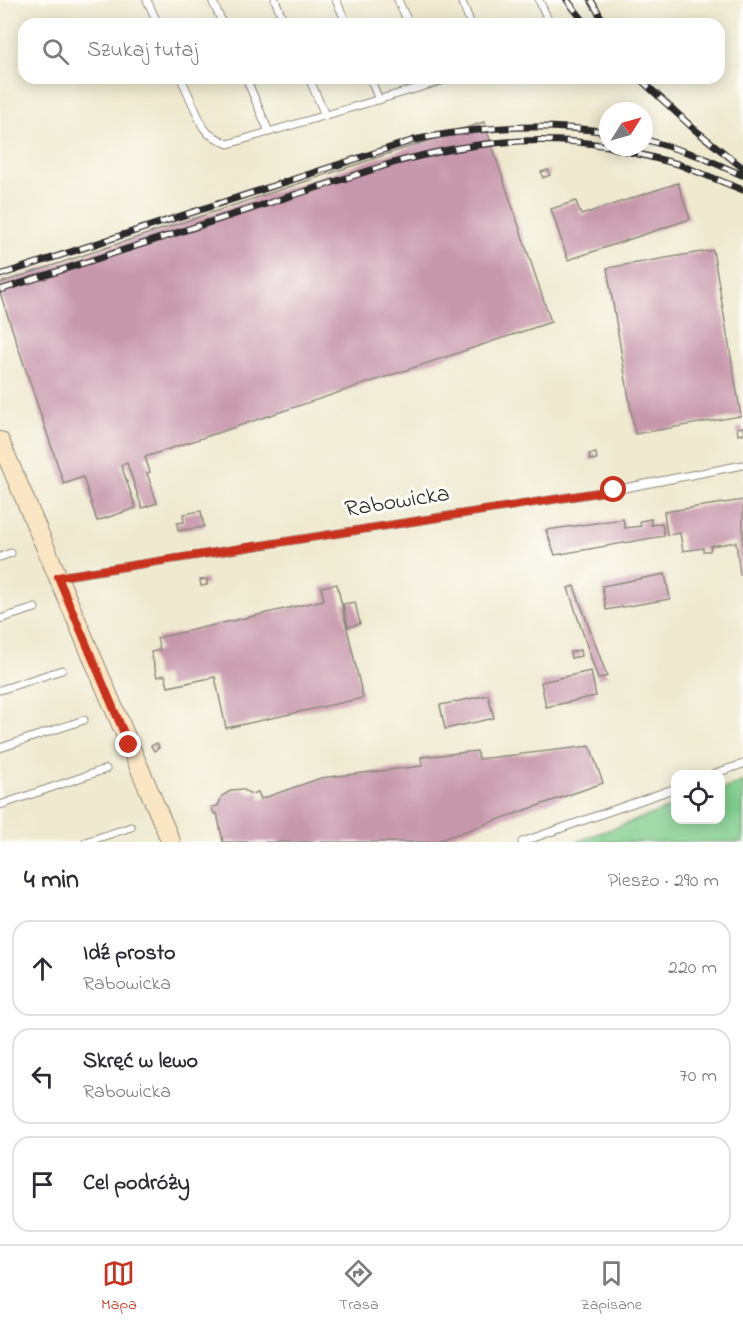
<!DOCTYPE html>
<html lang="pl">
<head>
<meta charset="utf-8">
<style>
	:root { --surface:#fff; --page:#f7f7f7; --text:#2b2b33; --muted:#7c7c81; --line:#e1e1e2; --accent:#c8321e }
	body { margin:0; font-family:"Indie Flower",sans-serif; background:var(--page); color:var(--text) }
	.controls { position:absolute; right:18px; bottom:18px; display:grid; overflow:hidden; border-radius:12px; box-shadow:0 3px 15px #0003 }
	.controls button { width:54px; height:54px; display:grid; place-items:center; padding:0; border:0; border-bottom:2px solid var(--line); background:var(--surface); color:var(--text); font:30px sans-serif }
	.compass { position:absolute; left:599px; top:102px; width:54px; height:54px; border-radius:50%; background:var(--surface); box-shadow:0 3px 15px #0003; rotate:53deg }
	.stop { position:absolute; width:18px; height:18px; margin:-14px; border:4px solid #c8321e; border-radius:50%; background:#fff }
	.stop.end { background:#c8321e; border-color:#fff; box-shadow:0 2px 6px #0008 }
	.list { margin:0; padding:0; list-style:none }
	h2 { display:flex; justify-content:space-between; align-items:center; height:78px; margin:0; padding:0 24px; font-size:26px }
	h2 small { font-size:20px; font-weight:400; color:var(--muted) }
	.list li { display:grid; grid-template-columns:39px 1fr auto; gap:18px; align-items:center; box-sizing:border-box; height:96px; margin:0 12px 12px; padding:0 12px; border:2px solid var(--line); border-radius:18px }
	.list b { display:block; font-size:22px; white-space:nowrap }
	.list p { margin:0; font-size:20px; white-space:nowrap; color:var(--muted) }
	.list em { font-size:20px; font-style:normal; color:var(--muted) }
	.icon { flex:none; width:33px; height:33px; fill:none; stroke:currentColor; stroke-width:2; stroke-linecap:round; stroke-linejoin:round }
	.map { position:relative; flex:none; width:743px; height:842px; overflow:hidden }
	.search { position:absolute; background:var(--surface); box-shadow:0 3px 15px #0003; left:18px; right:18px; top:18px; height:66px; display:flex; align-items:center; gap:15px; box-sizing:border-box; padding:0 21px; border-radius:18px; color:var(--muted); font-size:22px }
	.sheet { height:402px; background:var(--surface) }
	nav { display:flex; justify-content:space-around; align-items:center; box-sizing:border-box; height:84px; border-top:2px solid var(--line); background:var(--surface); font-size:16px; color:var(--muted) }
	nav a { display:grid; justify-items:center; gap:3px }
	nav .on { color:var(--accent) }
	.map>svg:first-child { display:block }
	.green { fill:#7fcd8c; stroke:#557c5c; stroke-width:1.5 }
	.building { fill:#c797ac }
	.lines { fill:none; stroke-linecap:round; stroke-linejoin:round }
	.lane-casing { stroke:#8d8a7d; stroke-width:9 }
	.secondary-casing { stroke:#8d8a7d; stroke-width:20 }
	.lane { stroke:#fff; stroke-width:7 }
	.secondary { stroke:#fbe6c4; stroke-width:18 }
	.rail-casing { stroke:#2b2b2b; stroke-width:7 }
	.rail { stroke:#fdfcf7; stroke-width:4.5; stroke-dasharray:14; stroke-linecap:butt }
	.route { stroke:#c8321e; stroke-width:8 }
	.labels { text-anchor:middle; stroke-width:6; stroke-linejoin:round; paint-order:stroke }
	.street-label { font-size:24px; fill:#2b2b2b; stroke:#fdfcf7 }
</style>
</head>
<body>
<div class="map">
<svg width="743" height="842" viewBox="0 0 743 842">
	<rect width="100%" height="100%" fill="#fdfcf7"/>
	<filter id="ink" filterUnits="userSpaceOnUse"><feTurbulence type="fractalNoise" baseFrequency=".0167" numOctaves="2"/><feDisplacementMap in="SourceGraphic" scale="12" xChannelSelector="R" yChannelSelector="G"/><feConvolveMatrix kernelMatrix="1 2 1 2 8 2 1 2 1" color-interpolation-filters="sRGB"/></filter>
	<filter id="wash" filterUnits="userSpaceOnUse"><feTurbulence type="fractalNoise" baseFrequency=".008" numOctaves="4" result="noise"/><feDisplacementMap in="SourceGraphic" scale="24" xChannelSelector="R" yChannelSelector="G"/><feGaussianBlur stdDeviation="1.35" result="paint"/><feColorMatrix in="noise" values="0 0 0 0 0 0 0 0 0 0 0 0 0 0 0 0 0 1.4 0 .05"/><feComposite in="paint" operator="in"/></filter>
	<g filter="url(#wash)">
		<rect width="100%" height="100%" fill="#efe9cf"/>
		<!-- green -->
		<path class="green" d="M743 781V842H575L675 806 676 820H720L721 790Z"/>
		<g id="blocks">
			<!-- building -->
			<g class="building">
				<path d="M484 122 551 322 145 457 150 472 147 473 157 503 142 508 127 463 121 465 136 508 97 521 83 477 64 484 0 293V283Z"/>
				<path d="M548 170 550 175 543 178 541 172Z"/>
				<path d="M678 183 690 219 568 260 551 209 576 201 581 215Z"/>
				<path d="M713 250 741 416 635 434 607 268Z"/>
				<path d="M743 427V434L738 435 737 428Z"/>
				<path d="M596 453 597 459 590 460 589 454Z"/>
				<path d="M743 500V574L740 575 736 542 711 546 710 551H703V548L683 551 680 533 667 535 664 512Z"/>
				<path d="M201 511 204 527 178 531 177 523 184 522 183 514Z"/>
				<path d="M623 519 625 528 641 526 640 521 651 519V525L662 523 664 536 555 555 546 530Z"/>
				<path d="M665 574 670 599 606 610 602 586Z"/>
				<path d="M207 579V585L201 586 200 580Z"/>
				<path d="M337 584 363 698 226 728 215 677 168 687 165 675 157 677 151 652 160 650 157 638 324 600 321 587Z"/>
				<path d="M574 586 607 676 598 679 568 588Z"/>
				<path d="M355 602 360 624 348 627 343 604Z"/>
				<path d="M580 650 581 656 571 658 570 652Z"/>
				<path d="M591 671 596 696 546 707 541 682Z"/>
				<path d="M488 695 494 718 445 729 440 705Z"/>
				<path d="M157 743 159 748 154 751 151 746Z"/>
				<path d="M590 746 603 783 434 842H223L217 813 214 814 212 807 218 806 222 796 232 790 242 789 251 794 258 792 261 799 321 778 422 766 421 757 477 751 479 759Z"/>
			</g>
		</g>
	</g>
	<g filter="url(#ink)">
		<use href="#blocks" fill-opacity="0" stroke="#8d8a7d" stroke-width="1.5"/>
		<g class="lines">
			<!-- lane casing -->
			<g class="lane-casing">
				<g id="lane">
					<path d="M147 0 158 24"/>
					<path d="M212 0 223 24"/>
					<path d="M275 0 285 24"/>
					<path d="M336 0 347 24"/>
					<path d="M398 0 409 24"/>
					<path d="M461 0 471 24"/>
					<path d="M539 0 550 24"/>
					<path d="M181 78 203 127 209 134 228 144 452 78"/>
					<path d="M246 78 269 132"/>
					<path d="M309 78 325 115"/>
					<path d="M370 78 379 100"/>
					<path d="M0 557 11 553"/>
					<path d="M59 577 614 490 743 465"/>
					<path d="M0 619 35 608"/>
					<path d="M0 690 62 670"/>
					<path d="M0 748 84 720"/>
					<path d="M713 774 743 764"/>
					<path d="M0 805 106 769"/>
					<path d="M86 842 131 827"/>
					<path d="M522 842 676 788"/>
				</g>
			</g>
			<!-- secondary casing -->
			<g class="secondary-casing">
				<path id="secondary" d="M0 441 171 842"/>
			</g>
			<!-- lane -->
			<use href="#lane" class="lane"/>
			<!-- secondary -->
			<use href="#secondary" class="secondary"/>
			<!-- rail casing -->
			<g class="rail-casing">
				<g id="rail">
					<path d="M567 0 586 24"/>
					<path d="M591 0 605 24"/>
					<path d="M639 78 694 129 743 168"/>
					<path d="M644 139 699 156 742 175"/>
					<path d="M611 147 678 164 743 190"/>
					<path d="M0 275 414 140C479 126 542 123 608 132"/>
					<path d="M0 290 393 163C465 143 534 134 608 146"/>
				</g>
			</g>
			<!-- rail -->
			<use href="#rail" class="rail"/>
		</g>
	</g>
	<g class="lines" filter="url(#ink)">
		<!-- route -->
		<path class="route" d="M129 745 58 577 614 490"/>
	</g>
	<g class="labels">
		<!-- street labels -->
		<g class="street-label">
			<text transform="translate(397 500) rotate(-9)" y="8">Rabowicka</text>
		</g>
	</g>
</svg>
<div class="controls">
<button><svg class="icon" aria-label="locate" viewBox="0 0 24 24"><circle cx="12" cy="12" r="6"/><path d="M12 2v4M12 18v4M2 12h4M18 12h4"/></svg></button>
</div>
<svg class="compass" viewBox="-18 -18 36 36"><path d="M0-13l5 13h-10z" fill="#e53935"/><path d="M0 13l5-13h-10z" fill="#7c7c81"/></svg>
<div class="stop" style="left:614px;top:490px"></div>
<div class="stop end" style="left:129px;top:745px"></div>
<div class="search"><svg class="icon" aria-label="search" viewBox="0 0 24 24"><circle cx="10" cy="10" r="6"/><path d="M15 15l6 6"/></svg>Szukaj tutaj</div>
</div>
<section class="sheet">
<h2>4 min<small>Pieszo · 290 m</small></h2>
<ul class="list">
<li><svg class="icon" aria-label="ahead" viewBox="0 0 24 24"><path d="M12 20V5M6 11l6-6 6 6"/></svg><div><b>Idź prosto</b><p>Rabowicka</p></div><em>220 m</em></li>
<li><svg class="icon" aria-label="left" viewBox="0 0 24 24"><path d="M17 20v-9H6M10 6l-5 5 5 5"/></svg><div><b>Skręć w lewo</b><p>Rabowicka</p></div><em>70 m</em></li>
<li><svg class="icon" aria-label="arrive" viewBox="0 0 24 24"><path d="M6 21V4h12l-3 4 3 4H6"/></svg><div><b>Cel podróży</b></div></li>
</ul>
</section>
<nav>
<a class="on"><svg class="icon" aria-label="map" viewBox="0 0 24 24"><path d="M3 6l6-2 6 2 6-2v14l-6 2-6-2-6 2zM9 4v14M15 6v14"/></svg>Mapa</a>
<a><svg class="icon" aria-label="directions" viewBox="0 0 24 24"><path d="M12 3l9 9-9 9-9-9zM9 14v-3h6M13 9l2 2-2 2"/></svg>Trasa</a>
<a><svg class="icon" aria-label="saved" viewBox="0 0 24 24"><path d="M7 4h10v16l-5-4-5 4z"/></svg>Zapisane</a>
</nav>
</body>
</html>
